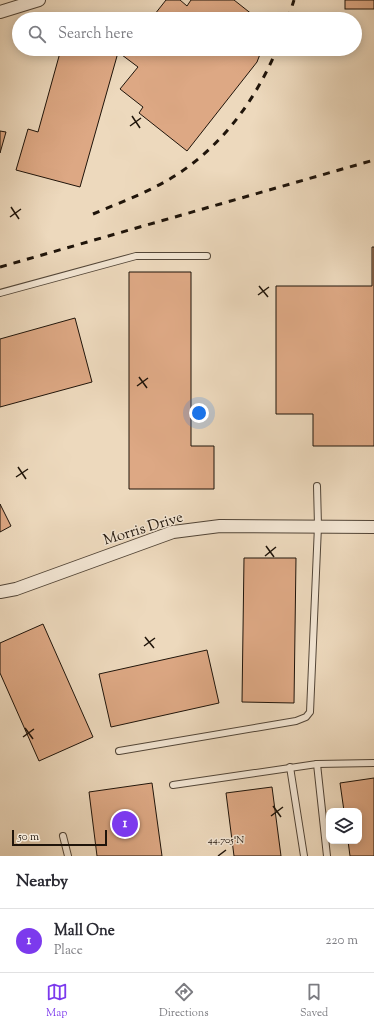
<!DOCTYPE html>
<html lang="en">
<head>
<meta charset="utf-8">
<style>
	:root { --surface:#fff; --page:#f2f2f3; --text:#2b2b33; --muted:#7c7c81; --line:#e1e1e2; --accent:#7c3aed }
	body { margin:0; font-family:"Sorts Mill Goudy",serif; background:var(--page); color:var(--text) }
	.controls { position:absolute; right:12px; bottom:12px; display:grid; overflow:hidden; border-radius:8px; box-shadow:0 2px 10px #0003 }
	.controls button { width:36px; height:36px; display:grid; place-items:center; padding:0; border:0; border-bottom:1px solid var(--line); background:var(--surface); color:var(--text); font:20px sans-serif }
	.scale { position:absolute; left:12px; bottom:10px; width:95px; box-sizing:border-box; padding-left:4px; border:2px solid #1f140a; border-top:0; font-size:11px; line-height:14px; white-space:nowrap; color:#1f140a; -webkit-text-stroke:3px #f3e6d4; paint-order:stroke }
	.you { position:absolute; left:199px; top:413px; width:14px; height:14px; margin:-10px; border:3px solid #fff; border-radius:50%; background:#1a73e8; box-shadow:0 0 0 6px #1a73e833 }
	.badge { display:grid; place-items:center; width:26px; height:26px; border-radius:50%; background:var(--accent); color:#fff; font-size:13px; font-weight:700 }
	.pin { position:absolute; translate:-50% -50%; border:2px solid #fff; box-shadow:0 1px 4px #0006 }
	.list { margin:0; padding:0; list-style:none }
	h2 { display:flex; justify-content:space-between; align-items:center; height:52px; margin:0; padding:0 16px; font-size:17px }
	h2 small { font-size:13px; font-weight:400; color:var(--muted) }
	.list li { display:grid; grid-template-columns:26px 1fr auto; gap:12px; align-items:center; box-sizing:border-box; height:64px; padding:0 16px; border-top:1px solid var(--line) }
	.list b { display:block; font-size:15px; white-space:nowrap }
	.list p { margin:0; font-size:13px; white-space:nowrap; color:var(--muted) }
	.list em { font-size:13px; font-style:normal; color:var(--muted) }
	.icon { flex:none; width:22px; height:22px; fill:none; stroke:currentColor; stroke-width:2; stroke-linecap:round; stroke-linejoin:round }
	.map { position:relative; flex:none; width:374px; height:856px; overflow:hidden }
	.search { position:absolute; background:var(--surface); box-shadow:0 2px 10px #0003; left:12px; right:12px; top:12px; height:44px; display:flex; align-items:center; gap:10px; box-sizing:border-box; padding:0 14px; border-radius:22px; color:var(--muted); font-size:15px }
	.sheet { height:116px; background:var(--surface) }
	nav { display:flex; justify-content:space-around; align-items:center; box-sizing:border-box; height:56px; border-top:1px solid var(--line); background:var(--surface); font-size:11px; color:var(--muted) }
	nav a { display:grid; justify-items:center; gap:2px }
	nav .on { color:var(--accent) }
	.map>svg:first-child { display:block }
	.building { fill:#dda884; stroke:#1f140a }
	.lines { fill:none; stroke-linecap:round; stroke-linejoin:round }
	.lane-casing { stroke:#524537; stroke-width:8 }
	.street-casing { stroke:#524537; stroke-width:14 }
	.lane { stroke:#f3e6d4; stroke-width:6 }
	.street { stroke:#f3e6d4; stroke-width:12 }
	.rail { stroke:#1f140a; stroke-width:3; stroke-dasharray:7 7; stroke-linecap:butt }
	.ticks { fill:none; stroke:#1f140a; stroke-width:1.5 }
	.labels { text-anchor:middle; stroke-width:3; stroke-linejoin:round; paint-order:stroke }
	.street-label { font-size:15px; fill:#1f140a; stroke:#f3e6d4 }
	.ticks-label { font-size:10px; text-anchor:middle; fill:#1f140a; stroke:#f3e6d4; stroke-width:3; stroke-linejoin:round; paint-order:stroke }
</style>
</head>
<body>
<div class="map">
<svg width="374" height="856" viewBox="0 0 374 856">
	<rect width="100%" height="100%" fill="#edd9bd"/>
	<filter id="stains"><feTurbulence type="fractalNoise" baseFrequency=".005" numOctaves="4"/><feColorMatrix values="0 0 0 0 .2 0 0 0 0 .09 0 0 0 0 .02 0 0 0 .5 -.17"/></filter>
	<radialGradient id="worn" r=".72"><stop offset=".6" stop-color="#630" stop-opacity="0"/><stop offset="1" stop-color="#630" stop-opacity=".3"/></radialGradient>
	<!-- building -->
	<g class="building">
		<path d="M166 0H180L187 6 191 0H234L258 19H151Z"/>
		<rect x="345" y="0" width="29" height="9"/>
		<path d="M71 14 87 19H69Z"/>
		<path d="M61 49H119L80 187 16 170 28 129 38 132Z"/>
		<path d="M127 49H262L257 62 187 151 139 113 143 107 120 89 138 67 122 55Z"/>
		<path d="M0 131 6 132 0 153Z"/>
		<path d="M372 247H374V446H313V414H276V286H372Z"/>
		<path d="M129 272H191V446H214V489H129Z"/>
		<path d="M75 318 92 382 0 407V339Z"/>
		<path d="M0 504 11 526 0 532Z"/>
		<path d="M244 558H296L294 703 242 702Z"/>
		<path d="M43 624 93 737 39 761 0 673V643Z"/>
		<path d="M207 650 219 703 111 727 99 674Z"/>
		<path d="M374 778V856H350L348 841H359V811H344L340 783Z"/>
		<path d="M152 783 162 856H97L89 792Z"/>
		<path d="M272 787 281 856H234L226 793Z"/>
	</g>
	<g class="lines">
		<!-- lane casing -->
		<g class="lane-casing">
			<g id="lane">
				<path d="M0 293 136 256H207"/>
				<path d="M119 751 296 721 306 717 310 712 318 526 317 486"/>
				<path d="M317 764 327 856"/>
				<path d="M290 767 304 856"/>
				<path d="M173 785 317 764 374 763"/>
				<path d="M63 836 68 856"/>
			</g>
		</g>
		<!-- street casing -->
		<g class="street-casing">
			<g id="street">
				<path d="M0 12 39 0"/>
				<path d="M0 592 16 589 173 532 220 526 374 527"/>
			</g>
		</g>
		<!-- lane -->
		<use href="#lane" class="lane"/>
		<!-- street -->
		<use href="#street" class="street"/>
		<!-- rail -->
		<g class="rail">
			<path d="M288 19 294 0"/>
			<path d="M93 214C114 205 136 197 157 186 214 157 253 106 277 49"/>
			<path d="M0 267 374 160"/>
		</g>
	</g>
	<!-- ticks -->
	<path class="ticks" d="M132 116 140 128M130 126 141 118M11 207 19 219M10 217 21 209M259 286 268 297M258 295 269 287M139 377 147 388M137 386 148 378M18 467 26 479M16 477 28 469M266 546 274 557M265 556 276 547M145 637 154 648M144 646 155 638M25 728 33 739M23 737 34 729M273 806 281 817M271 816 283 807M218 856 226 850"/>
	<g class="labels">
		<!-- street labels -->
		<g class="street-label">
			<text transform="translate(143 528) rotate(-17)" y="5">Morris Drive</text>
		</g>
	</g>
	<g class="ticks-label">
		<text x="226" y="843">44.705°N</text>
	</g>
	<rect width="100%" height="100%" filter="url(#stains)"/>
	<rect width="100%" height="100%" fill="url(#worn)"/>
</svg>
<div class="controls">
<button><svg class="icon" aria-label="layers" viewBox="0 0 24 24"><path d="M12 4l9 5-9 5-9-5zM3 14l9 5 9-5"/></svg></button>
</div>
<div class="scale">50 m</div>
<div class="you"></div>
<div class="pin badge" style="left:125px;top:824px">1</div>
<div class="search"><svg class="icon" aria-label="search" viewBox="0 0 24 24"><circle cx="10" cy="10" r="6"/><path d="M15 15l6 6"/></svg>Search here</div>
</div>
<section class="sheet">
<h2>Nearby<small></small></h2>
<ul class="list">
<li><span class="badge">1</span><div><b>Mall One</b><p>Place</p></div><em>220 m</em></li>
</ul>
</section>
<nav>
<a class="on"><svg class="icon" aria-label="map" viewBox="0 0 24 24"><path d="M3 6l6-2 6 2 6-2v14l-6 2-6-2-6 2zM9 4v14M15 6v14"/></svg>Map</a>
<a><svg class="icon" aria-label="directions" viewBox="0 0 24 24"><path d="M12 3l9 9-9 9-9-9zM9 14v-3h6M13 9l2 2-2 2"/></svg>Directions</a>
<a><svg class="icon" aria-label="saved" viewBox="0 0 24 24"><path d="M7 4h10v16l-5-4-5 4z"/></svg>Saved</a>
</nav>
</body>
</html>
